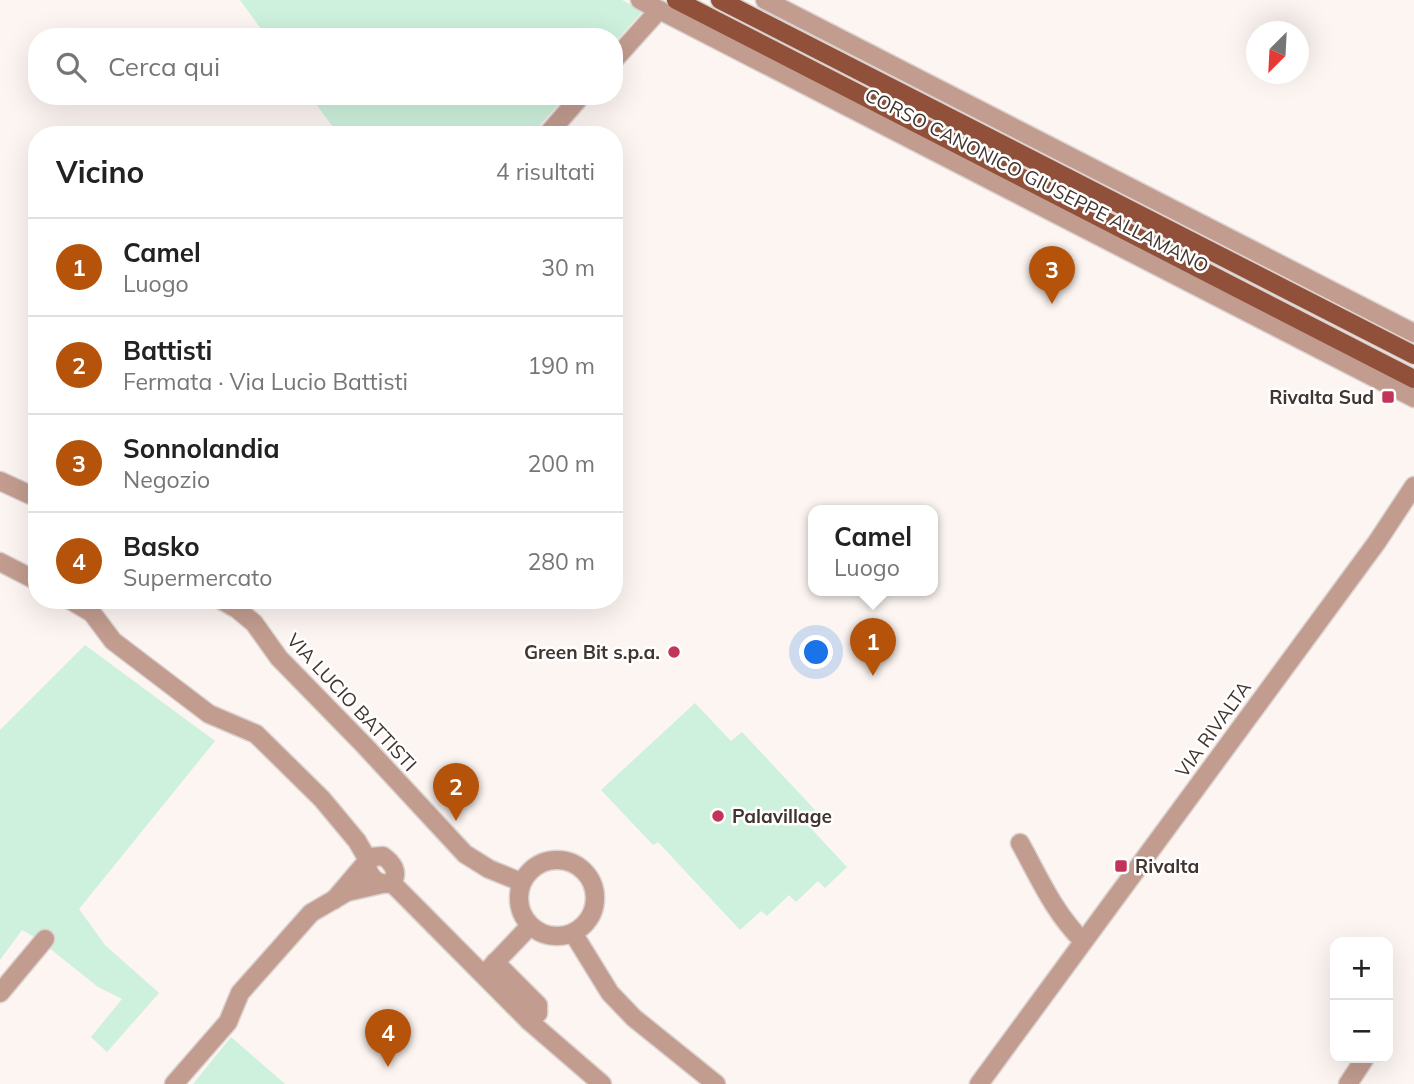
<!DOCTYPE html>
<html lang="it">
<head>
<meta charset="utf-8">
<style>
	:root { --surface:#fff; --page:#f2f2f2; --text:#222; --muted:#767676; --line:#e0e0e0; --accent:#b45309 }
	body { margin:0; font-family:Mulish,sans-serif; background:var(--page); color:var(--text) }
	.controls { position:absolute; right:21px; bottom:21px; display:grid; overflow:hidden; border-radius:14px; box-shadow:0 7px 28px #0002 }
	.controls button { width:63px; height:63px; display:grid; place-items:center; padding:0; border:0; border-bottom:2px solid var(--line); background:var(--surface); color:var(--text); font:35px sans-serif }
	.compass { position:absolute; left:1246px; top:21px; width:63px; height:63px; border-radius:50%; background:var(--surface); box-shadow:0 7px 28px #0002; rotate:204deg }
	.you { position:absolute; left:817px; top:653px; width:24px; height:24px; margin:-18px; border:5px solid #fff; border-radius:50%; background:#1a73e8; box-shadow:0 0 0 10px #1a73e833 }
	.badge { display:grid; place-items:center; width:46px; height:46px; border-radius:50%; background:var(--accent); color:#fff; font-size:23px; font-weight:700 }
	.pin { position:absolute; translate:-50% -58px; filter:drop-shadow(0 2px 4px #0008) }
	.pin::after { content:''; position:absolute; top:37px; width:24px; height:21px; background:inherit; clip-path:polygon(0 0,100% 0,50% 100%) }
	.popup { position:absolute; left:808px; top:505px; width:130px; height:91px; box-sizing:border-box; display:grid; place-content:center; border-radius:14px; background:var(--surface); filter:drop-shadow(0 2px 5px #0005); font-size:23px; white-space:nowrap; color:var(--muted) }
	.popup b { font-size:26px; color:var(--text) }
	.popup::after { content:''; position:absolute; left:50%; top:100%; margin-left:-14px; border:14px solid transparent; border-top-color:var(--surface) }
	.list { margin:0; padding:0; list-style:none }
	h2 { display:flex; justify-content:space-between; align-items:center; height:91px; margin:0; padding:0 28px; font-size:30px }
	h2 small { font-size:23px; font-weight:400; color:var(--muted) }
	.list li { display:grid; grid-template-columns:46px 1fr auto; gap:21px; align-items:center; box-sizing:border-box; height:98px; padding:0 28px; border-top:2px solid var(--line) }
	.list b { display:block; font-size:26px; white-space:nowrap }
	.list p { margin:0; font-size:23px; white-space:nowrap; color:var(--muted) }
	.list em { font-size:23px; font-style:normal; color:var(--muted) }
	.icon { flex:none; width:38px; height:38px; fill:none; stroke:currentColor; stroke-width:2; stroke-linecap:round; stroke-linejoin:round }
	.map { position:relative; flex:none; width:1414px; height:1084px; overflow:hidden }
	.search { position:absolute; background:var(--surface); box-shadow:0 7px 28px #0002; left:28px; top:28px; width:595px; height:77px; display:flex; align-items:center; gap:18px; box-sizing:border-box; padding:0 24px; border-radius:28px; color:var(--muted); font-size:26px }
	.panel { position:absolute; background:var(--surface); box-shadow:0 7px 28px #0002; left:28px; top:126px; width:595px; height:483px; border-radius:28px }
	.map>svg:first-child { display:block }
	.green { fill:#cdf1dc }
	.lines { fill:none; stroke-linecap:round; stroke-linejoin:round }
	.minor-casing { stroke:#dbd2cf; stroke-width:21 }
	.major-casing { stroke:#dbd2cf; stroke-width:21 }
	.minor { stroke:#c29c8f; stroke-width:18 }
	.major { stroke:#91503a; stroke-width:18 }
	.poi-dot { fill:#c33459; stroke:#fff; stroke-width:2.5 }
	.labels { text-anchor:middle; stroke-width:5; stroke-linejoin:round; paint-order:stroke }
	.street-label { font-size:19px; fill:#42342f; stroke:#fff }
	.poi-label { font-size:19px; font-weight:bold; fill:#42342f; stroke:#fff; text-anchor:end }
</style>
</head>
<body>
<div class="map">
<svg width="1414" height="1084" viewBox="0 0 1414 1084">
	<rect width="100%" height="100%" fill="#fcf5f2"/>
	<!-- green -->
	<g class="green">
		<path d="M240 0H622L643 11 614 43V37H267Z"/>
		<path d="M310 96H566L531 135H339Z"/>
		<path d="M85 645 215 741 79 909 105 945 159 993 107 1052 91 1037 122 999 98 987 38 939 22 930 0 960V730Z"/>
		<path d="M695 703 731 741 742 732 816 811 805 822 847 867 825 888 818 881 796 902 789 895 767 916 761 911 740 930 658 842 653 845 601 790Z"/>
		<path d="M231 1037 285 1084H193Z"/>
	</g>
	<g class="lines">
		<!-- minor casing -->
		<g class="minor-casing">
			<g id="minor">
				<path d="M640 0 1414 398"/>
				<path d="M765 0 1414 333"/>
				<path d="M614 60 659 10"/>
				<path d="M547 135 581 96"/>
				<path d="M0 481 37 498"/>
				<path d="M0 562 37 581"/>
				<path d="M70 600 92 613 113 641 209 714 256 734 322 799 357 841 368 860 334 900"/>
				<path d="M221 600 237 609 254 623 279 658 364 745 465 854 489 869 521 882"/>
				<path d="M1020 843C1039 877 1054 913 1083 941"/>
				<circle cx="557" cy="898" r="38"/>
				<path d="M392 883C399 872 393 863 383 856L371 857 367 866C370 879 379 886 392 883L529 1021 602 1084"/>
				<path d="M573 933 610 993 634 1018 716 1084"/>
				<path d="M495 962 538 1005V1013L529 1021"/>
				<path d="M489 969 530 926"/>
				<path d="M0 993 45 939"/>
				<path d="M174 1084 228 1022 240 993 311 913 347 892 382 884"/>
				<path d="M979 1084 1377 542 1414 486"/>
				<path d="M1348 1084 1365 1058"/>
			</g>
		</g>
		<!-- major casing -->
		<g class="major-casing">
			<g id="major">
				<path d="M676 0 1414 379"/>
				<path d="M720 0 1414 355"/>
			</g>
		</g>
		<!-- minor -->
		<use href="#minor" class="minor"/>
		<!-- major -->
		<use href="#major" class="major"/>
	</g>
	<!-- markers -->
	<g class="poi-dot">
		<rect x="1381" y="390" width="14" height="14" rx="3.5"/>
		<circle cx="674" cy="652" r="7"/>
		<circle cx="718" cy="816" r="7"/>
		<rect x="1114" y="859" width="14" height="14" rx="3.5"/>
	</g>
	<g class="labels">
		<!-- street labels -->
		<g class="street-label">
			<text transform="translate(1037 180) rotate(27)" y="7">CORSO CANONICO GIUSEPPE ALLAMANO</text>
			<text transform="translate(352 702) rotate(47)" y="7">VIA LUCIO BATTISTI</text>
			<text transform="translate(1213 729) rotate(-54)" y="7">VIA RIVALTA</text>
		</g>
		<!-- poi labels -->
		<g class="poi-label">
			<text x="1374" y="404">Rivalta Sud</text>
			<text x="660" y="659">Green Bit s.p.a.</text>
			<text x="732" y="823" text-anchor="start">Palavillage</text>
			<text x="1135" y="873" text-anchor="start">Rivalta</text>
		</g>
	</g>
</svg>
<div class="controls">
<button>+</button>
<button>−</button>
</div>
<svg class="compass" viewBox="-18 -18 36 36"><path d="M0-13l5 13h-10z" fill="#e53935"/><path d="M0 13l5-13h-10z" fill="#767676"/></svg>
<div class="you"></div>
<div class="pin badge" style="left:873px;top:676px">1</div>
<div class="popup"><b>Camel</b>Luogo</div>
<div class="pin badge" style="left:456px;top:821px">2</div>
<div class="pin badge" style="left:1052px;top:304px">3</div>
<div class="pin badge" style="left:388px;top:1067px">4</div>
<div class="search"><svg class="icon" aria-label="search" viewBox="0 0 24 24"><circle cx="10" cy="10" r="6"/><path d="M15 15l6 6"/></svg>Cerca qui</div>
<section class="panel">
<h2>Vicino<small>4 risultati</small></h2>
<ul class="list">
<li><span class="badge">1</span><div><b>Camel</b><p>Luogo</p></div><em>30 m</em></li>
<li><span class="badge">2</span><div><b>Battisti</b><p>Fermata · Via Lucio Battisti</p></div><em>190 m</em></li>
<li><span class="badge">3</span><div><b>Sonnolandia</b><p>Negozio</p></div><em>200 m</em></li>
<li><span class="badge">4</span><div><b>Basko</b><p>Supermercato</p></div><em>280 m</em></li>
</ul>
</section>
</div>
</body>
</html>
